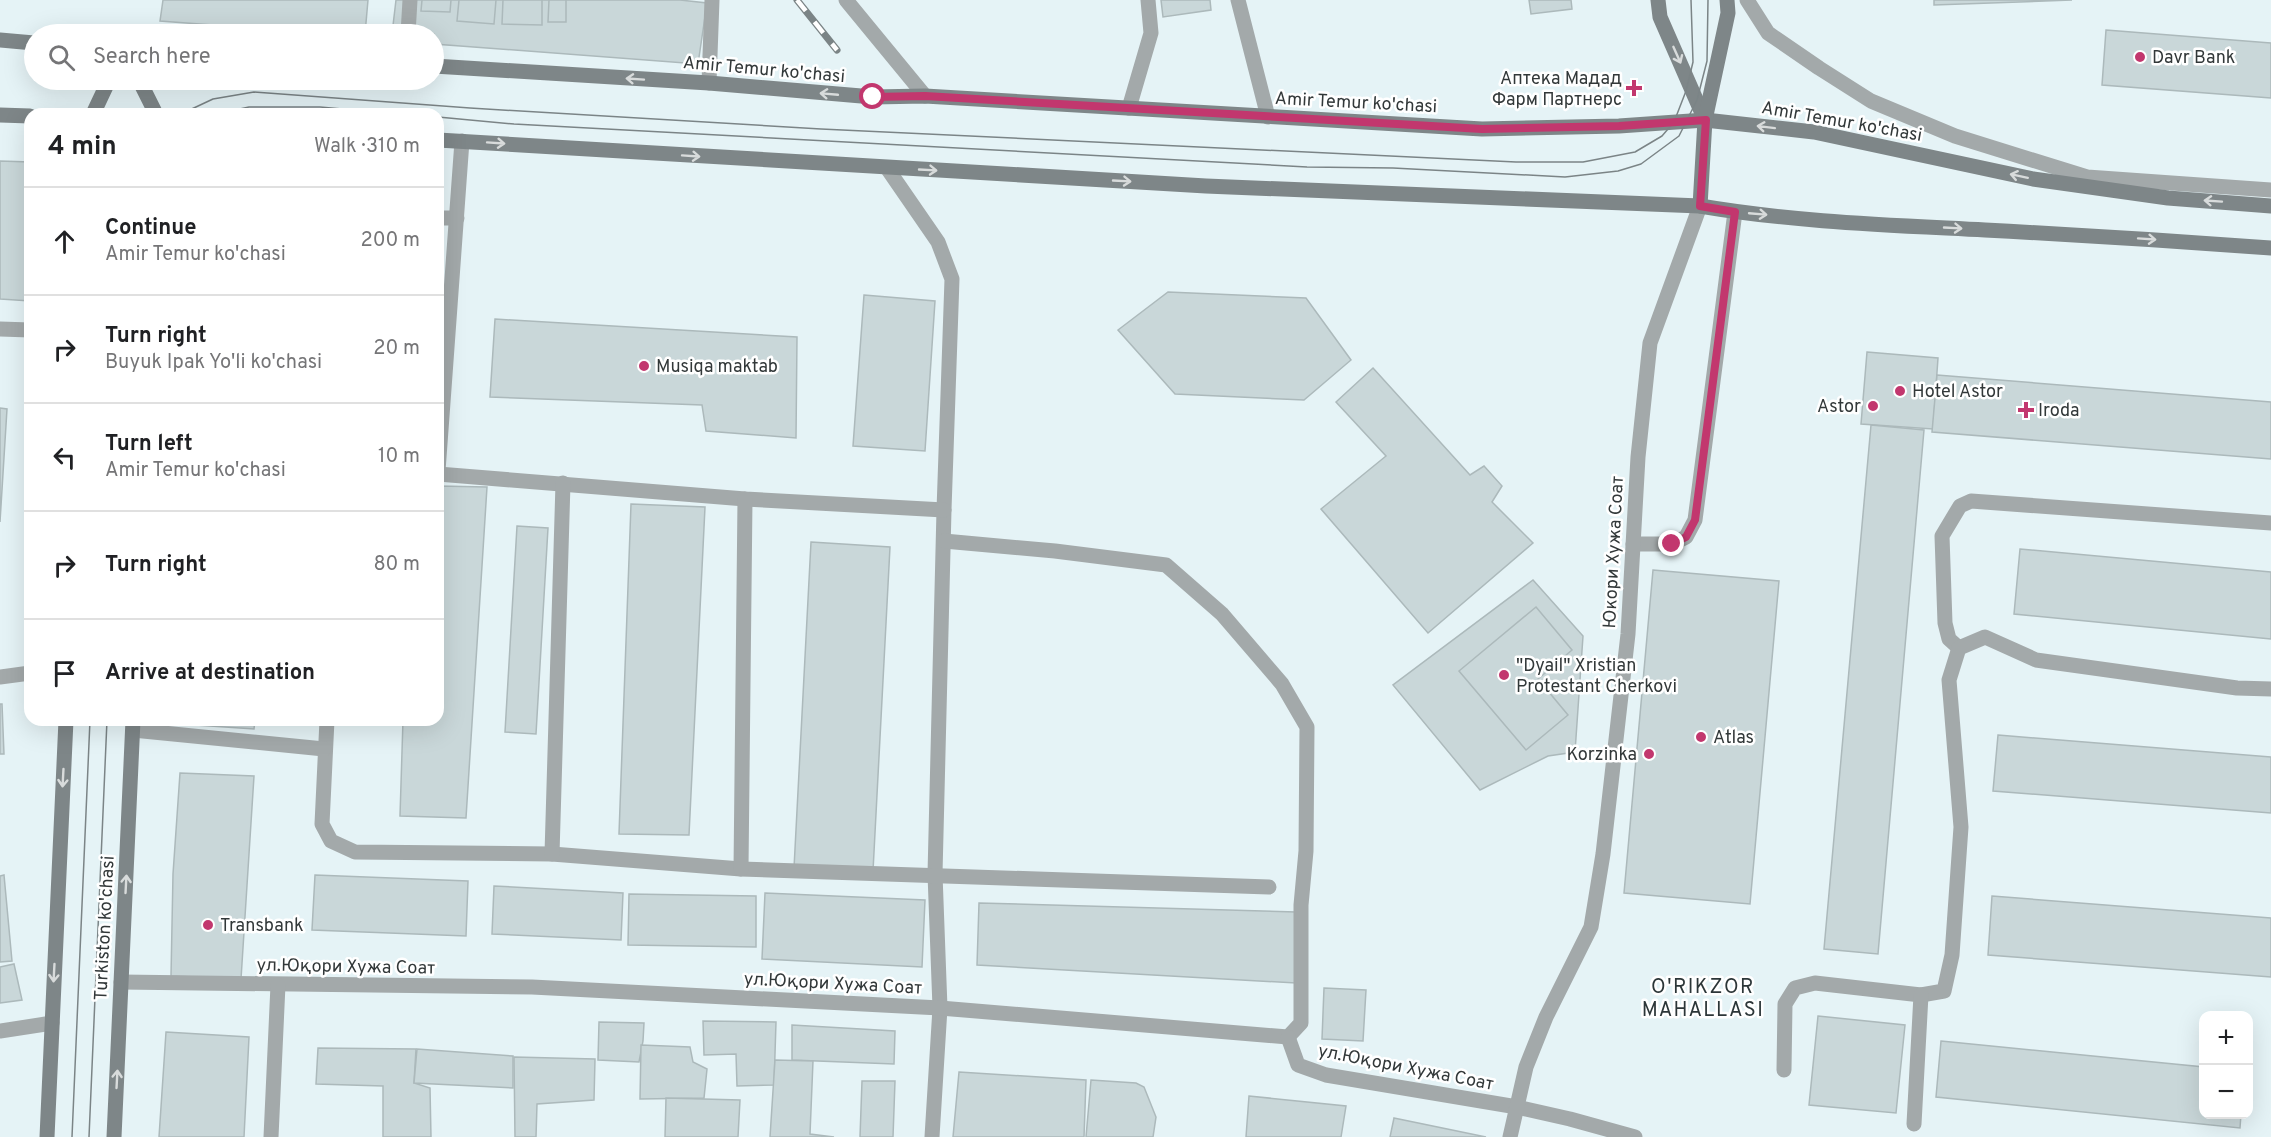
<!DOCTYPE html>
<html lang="en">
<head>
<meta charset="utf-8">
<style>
	:root { --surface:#fff; --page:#f6f6f6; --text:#202124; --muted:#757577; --line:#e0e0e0 }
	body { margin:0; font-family:Overpass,sans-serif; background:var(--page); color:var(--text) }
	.controls { position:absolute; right:18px; bottom:18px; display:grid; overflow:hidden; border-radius:12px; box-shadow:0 6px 24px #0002 }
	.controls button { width:54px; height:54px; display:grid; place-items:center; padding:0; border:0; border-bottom:2px solid var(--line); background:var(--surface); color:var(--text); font:30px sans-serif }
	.stop { position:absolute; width:18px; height:18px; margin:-14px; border:4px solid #c2376e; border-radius:50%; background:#fff }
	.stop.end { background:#c2376e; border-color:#fff; box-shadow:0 2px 6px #0008 }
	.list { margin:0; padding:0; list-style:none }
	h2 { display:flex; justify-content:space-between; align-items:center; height:78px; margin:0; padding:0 24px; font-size:26px }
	h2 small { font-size:20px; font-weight:400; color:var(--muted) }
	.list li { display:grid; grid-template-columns:39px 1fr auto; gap:18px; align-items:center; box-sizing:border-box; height:108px; padding:0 24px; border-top:2px solid var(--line) }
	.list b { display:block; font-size:22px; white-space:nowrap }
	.list p { margin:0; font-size:20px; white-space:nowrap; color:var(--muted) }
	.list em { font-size:20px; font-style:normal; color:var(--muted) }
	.icon { flex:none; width:33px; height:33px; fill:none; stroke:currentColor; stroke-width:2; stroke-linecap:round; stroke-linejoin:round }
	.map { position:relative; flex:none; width:2271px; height:1137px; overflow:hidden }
	.search { position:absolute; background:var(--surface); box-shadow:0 6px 24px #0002; left:24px; top:24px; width:420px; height:66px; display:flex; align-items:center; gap:15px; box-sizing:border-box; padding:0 21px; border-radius:33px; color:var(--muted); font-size:22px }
	.panel { position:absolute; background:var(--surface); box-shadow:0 6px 24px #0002; left:24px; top:108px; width:420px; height:618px; border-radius:18px }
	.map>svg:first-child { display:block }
	.building { fill:#c9d7d9; stroke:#acb9bb; stroke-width:1.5 }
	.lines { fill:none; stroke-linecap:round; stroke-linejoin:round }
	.service { stroke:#a3a9aa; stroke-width:15 }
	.minor { stroke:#a3a9aa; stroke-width:15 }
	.tertiary { stroke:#a3a9aa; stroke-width:15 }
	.secondary { stroke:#7e8688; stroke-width:15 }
	.tram { stroke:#7b8486; stroke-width:1.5 }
	.rail-casing { stroke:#7b8486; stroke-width:7 }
	.rail { stroke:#fff; stroke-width:4.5; stroke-dasharray:14; stroke-linecap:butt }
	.oneway { stroke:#d8dbdb }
	.route { stroke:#c2376e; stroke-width:8 }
	.poi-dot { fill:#c2376e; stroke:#fff; stroke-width:2 }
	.labels { text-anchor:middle; stroke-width:5; stroke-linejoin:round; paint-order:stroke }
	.poi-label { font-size:18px; fill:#323839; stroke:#fff; text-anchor:start }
	.street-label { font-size:18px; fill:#323839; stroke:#fff }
	.neighbourhood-label { font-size:20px; letter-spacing:1.5px; fill:#2c3638; stroke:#fff }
</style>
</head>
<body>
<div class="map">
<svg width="2271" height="1137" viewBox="0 0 2271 1137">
	<rect width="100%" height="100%" fill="#e5f3f6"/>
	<!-- building -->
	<g class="building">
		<path d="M163 0H368L365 34H335L160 21Z"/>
		<path d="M396 0H680L707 3 698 64 434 44V34H392Z"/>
		<path d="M422 0H451L450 12 421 11Z"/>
		<path d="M459 0H496L494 24 457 21Z"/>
		<path d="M503 0H542V25L502 24Z"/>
		<path d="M549 0H566V22H548Z"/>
		<path d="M1161 0H1210L1211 10 1163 17Z"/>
		<path d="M1529 0H1571L1572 9 1531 14Z"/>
		<path d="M1934 0H2072L1934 5Z"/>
		<path d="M2106 30 2271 43V98L2102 85Z"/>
		<path d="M0 161 30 162V301L0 299Z"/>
		<path d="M1168 292 1306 298 1351 360 1304 400 1175 394 1118 330Z"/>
		<path d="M864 295 935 301 925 451 853 446Z"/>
		<path d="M495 319 797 337 796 438 706 431 702 405 490 397Z"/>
		<path d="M1867 352 1938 358 1933 429 1861 424Z"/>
		<path d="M1373 368 1470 475 1484 466 1502 486 1492 502 1533 543 1428 633 1321 509 1386 456 1336 402Z"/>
		<path d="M1937 375 2271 402V459L1932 432Z"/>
		<path d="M0 408 7 409 0 522Z"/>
		<path d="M1871 425 1924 430 1878 954 1824 949Z"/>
		<path d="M438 486 487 487 466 818 400 816 403 720H438Z"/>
		<path d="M631 504 705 507 689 835 619 834Z"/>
		<path d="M517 526 548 528 536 734 505 732Z"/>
		<path d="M811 542 890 547 873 871 794 868Z"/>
		<path d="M2020 549 2271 572V639L2014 614Z"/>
		<path d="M1653 570 1779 581 1750 904 1624 893Z"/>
		<path d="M1533 580 1583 636 1575 752 1548 756 1480 790 1393 685Z"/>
		<path d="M1536 607 1572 650 1538 679 1568 715 1526 750 1459 671Z"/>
		<path d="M0 704H2L4 754H0Z"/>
		<path d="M181 720H255L254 729 181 724Z"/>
		<path d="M1998 735 2271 757V813L1993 791Z"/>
		<path d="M180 773 254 776 241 979 171 976 173 874Z"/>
		<path d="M4 875 12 961 0 962V876Z"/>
		<path d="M315 875 468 881 466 936 312 930Z"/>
		<path d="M494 886 623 893 621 940 492 934Z"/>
		<path d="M765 893 925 900 922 967 762 959Z"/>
		<path d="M629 894 756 896V947L628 945Z"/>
		<path d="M1992 896 2271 918V977L1988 955Z"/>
		<path d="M979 903 1296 912V983L977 965Z"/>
		<path d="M14 964 22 1000 0 1003V967Z"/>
		<path d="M1324 988 1366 990 1363 1041 1322 1039Z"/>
		<path d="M1818 1016 1905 1025 1896 1113 1809 1105Z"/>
		<path d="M703 1021 776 1022 774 1085 737 1086 736 1054 704 1055Z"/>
		<path d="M599 1022 644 1023 643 1041 639 1062 598 1060Z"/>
		<path d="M792 1025 895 1031 894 1064 792 1060Z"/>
		<path d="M166 1032 249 1037 244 1137H159Z"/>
		<path d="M1941 1041 2204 1067V1114H2241L2240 1128 1936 1097Z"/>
		<path d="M641 1045 690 1047 693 1062 707 1069 704 1098 640 1099Z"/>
		<path d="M318 1048 416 1049 414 1083 430 1088 431 1137H383V1086L316 1084Z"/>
		<path d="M417 1049 513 1056V1088L414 1083Z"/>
		<path d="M514 1057 595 1059 594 1100 537 1104 536 1137H515Z"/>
		<path d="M775 1060 813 1061 810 1134 834 1137H770Z"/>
		<path d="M959 1072 1086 1080 1084 1137H953Z"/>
		<path d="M1091 1080 1136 1083 1144 1087 1156 1117 1153 1137H1086Z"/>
		<path d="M862 1081H895L893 1137H860Z"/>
		<path d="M1249 1096 1346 1106 1341 1137H1246Z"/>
		<path d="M666 1098 740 1100 738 1137H665Z"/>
		<path d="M1394 1118 1486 1137H1390Z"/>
	</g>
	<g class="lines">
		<!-- service -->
		<g class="service">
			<path d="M846 0 925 96"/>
			<path d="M1238 0 1268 117"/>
			<path d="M1747 0 1768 33 1819 68 1871 101 1955 136 2087 177 2271 190"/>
			<path d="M408 34 410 0"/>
			<path d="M709 83 712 0"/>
			<path d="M1129 108 1151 33 1148 0"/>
			<path d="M887 168 938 242 952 279 944 510 935 874 940 1008 932 1137"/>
			<path d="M438 218H457"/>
			<path d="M438 471 462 141"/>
			<path d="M438 474 745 499 944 510"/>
			<path d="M944 541 1055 551 1166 565 1222 614 1282 684 1307 727 1306 851 1301 905V1023L1288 1037"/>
			<path d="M1633 544H1672L1686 537 1695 520 1735 212"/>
			<path d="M1959 648 1949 639 1945 623 1942 536 1960 506 1971 501 2271 523"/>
			<path d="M327 720 322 824 331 841 355 852 552 854 741 869 1269 887"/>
			<path d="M133 730 324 749"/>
			<path d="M552 854 563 483"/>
			<path d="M741 869 745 499"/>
			<path d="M121 982 532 987 940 1008 1288 1037"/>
			<path d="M1288 1037 1298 1065 1326 1075 1517 1107"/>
			<path d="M1784 1070 1785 1004 1795 988 1815 983 1921 995 1944 991 1952 955 1961 827 1949 680 1959 648 1985 637 2036 660 2237 688 2271 689"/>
			<path d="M1914 1124 1921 995"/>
			<path d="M271 1137 278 985"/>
		</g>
		<!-- minor -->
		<g class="minor">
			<path d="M0 329 30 330"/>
			<path d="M0 677 30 673"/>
			<path d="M0 1031 52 1023"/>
			<path d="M1517 1107 1570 1119 1635 1137"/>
		</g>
		<!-- tertiary -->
		<path class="tertiary" d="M1510 1137 1526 1067 1546 1017 1591 927 1603 854 1628 634 1638 457 1650 343 1700 206"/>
		<!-- secondary -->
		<g class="secondary">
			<path d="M1658 0 1660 17 1705 120"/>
			<path d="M0 40 34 43"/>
			<path d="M434 66 709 83 873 97 925 96 1482 129 1619 126 1705 120 1814 132 2033 179 2168 198 2271 206"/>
			<path d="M139 80 156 114"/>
			<path d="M93 114 109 80"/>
			<path d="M0 115 30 116"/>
			<path d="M438 140 1206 186 1700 206C1794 222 1890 225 1985 230 2081 235 2176 241 2271 248"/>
			<path d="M1700 206 1705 120 1728 13 1727 0"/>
			<path d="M47 1137 66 720"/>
			<path d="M114 1137 133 720"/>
		</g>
		<!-- tram -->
		<g class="tram">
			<path d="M181 114 213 99 254 92 470 108 821 129 1516 162H1583L1635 152 1662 136 1674 122 1686 91 1693 62 1691 0"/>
			<path d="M217 114 249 107H320L398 114"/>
			<path d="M438 117 514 124 1307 167 1393 168 1565 177 1618 171 1641 164 1679 136 1697 100 1707 61 1708 0"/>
			<path d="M72 1137 90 720"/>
			<path d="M89 1137 107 720"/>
		</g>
		<!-- rail casing -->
		<g class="rail-casing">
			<path id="rail" d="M797 0 837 50"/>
		</g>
		<!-- rail -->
		<use href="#rail" class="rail"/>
	</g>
	<!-- one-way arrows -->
	<defs><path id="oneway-shaft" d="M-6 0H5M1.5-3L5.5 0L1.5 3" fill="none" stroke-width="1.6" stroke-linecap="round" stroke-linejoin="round" transform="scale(1.5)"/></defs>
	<g class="oneway">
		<use href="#oneway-shaft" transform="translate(1677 55) rotate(66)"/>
		<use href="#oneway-shaft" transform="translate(635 79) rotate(-176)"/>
		<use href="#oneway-shaft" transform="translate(829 94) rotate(-175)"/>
		<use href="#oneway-shaft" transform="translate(1766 127) rotate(-173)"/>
		<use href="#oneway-shaft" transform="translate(496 143) rotate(4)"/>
		<use href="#oneway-shaft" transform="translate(691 156) rotate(4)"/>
		<use href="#oneway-shaft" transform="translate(928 170) rotate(3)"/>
		<use href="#oneway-shaft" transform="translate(2019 176) rotate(-168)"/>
		<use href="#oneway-shaft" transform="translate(1122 181) rotate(3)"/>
		<use href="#oneway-shaft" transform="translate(2213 201) rotate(-176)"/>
		<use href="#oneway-shaft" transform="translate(1758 214) rotate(5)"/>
		<use href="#oneway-shaft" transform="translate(1953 228) rotate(3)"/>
		<use href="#oneway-shaft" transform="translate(2147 239) rotate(4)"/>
		<use href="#oneway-shaft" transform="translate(63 778) rotate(93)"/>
		<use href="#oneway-shaft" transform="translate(126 884) rotate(-87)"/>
		<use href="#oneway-shaft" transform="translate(54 973) rotate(93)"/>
		<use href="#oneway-shaft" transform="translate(117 1079) rotate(-87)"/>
	</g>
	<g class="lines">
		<!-- route -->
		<path class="route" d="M873 97 925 96 1482 129 1619 126 1706 120 1700 206 1735 212 1695 520 1686 537 1672 544"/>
	</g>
	<!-- markers -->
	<g class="poi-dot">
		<circle cx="2140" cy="57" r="6"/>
		<path d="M1631 79h6v6h6v6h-6v6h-6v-6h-6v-6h6z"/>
		<circle cx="644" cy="366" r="6"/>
		<circle cx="1900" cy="391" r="6"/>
		<circle cx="1873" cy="406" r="6"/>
		<path d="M2023 401h6v6h6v6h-6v6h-6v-6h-6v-6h6z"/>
		<circle cx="1504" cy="675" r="6"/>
		<circle cx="1701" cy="737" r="6"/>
		<circle cx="1649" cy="754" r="6"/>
		<circle cx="208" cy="925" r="6"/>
	</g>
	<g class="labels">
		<!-- poi labels -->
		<g class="poi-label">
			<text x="2152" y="63">Davr Bank</text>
			<text x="1622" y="84" text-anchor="end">Аптека Мадад<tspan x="1622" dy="21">Фарм Партнерс</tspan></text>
			<text x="656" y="372">Musiqa maktab</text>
			<text x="1912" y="397">Hotel Astor</text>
			<text x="1861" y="412" text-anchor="end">Astor</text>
			<text x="2038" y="416">Iroda</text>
			<text x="1516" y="671">"Dyail" Xristian<tspan x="1516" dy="21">Protestant Cherkovi</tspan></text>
			<text x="1713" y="743">Atlas</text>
			<text x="1637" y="760" text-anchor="end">Korzinka</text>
			<text x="220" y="931">Transbank</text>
		</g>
		<!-- street labels -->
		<g class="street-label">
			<text transform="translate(764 69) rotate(5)" y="6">Amir Temur ko'chasi</text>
			<text transform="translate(1356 102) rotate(3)" y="6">Amir Temur ko'chasi</text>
			<text transform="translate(1842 121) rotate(10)" y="6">Amir Temur ko'chasi</text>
			<text transform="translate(1613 552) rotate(-87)" y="6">Юкори Хужа Соат</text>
			<text transform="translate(104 928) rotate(-87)" y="6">Turkiston ko'chasi</text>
			<text transform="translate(346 966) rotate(1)" y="6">ул.Юқори Хужа Соат</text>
			<text transform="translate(833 983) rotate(3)" y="6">ул.Юқори Хужа Соат</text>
			<text transform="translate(1406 1067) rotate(11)" y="6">ул.Юқори Хужа Соат</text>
		</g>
		<!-- neighbourhood labels -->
		<g class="neighbourhood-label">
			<text x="1703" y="993">O'RIKZOR<tspan x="1703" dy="23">MAHALLASI</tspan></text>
		</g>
	</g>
</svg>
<div class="controls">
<button>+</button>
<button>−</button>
</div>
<div class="stop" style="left:873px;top:97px"></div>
<div class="stop end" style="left:1672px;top:544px"></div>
<div class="search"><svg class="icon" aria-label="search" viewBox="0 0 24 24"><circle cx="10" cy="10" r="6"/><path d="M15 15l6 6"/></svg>Search here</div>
<section class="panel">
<h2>4 min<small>Walk · 310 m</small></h2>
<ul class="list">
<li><svg class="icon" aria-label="ahead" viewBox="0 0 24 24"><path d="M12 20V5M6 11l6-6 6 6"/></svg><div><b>Continue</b><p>Amir Temur ko'chasi</p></div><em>200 m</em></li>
<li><svg class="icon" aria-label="right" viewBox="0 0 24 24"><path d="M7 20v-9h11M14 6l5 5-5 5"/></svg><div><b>Turn right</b><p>Buyuk Ipak Yo'li ko'chasi</p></div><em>20 m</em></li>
<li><svg class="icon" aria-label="left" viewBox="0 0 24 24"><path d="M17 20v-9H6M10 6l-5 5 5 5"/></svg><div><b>Turn left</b><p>Amir Temur ko'chasi</p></div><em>10 m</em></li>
<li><svg class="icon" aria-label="right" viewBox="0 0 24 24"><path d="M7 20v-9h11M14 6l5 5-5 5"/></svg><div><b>Turn right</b></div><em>80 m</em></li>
<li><svg class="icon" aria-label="arrive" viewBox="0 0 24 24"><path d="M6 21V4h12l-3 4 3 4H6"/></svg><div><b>Arrive at destination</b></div></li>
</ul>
</section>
</div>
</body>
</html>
